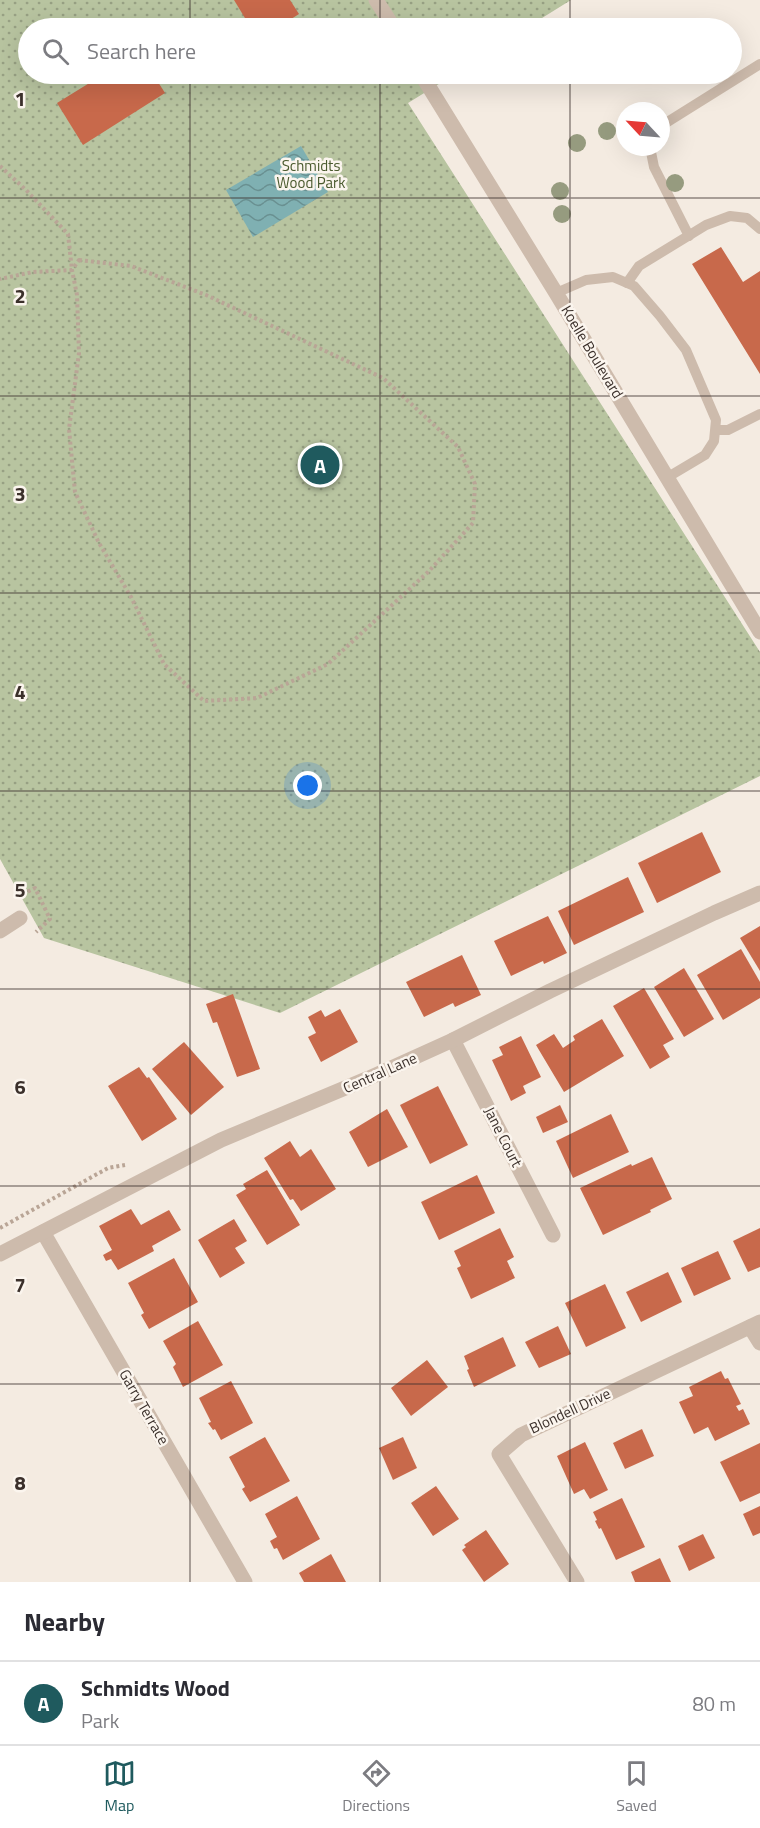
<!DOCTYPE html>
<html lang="en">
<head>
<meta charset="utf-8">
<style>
	:root { --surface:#fff; --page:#f7f7f7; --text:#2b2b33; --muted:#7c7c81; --line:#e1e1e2; --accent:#1f5a5e }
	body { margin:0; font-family:"Titillium Web",sans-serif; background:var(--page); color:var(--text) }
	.compass { position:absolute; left:616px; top:102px; width:54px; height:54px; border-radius:50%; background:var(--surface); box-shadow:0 6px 24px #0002; rotate:296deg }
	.you { position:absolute; left:308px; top:786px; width:21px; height:21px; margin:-15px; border:4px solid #fff; border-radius:50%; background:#1a73e8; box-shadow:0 0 0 9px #1a73e833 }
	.badge { display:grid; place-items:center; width:39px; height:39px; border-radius:50%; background:var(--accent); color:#fff; font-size:20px; font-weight:700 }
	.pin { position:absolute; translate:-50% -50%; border:3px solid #fff; box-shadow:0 2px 6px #0006 }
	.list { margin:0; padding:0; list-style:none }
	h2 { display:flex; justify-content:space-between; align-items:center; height:78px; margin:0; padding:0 24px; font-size:26px }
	h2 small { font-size:20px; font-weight:400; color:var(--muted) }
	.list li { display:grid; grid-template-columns:39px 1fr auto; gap:18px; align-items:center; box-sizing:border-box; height:84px; padding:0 24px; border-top:2px solid var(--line) }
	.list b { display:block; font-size:22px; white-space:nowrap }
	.list p { margin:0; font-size:20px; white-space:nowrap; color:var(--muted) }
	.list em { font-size:20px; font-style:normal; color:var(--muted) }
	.icon { flex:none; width:33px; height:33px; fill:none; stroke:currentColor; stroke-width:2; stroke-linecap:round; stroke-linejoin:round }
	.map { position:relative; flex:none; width:760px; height:1582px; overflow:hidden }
	.search { position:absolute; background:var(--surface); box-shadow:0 6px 24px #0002; left:18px; right:18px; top:18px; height:66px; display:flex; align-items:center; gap:15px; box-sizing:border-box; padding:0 21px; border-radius:33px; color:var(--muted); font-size:22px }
	.sheet { height:162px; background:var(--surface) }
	nav { display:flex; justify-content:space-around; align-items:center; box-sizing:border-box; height:84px; border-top:2px solid var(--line); background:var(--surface); font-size:16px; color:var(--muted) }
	nav a { display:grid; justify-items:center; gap:3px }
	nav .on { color:var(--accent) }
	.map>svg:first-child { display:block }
	.park { fill:url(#park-dots) }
	.water { fill:url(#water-waves) }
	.building { fill:#c8694b }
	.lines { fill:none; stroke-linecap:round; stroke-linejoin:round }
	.path { stroke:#b9a596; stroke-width:4; stroke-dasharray:3 3; stroke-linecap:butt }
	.service { stroke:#cdbbac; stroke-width:10 }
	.minor { stroke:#cdbbac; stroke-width:15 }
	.tree { fill:#969b7f }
	.grid { fill:none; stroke:#3b302b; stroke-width:1.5; stroke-opacity:0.55 }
	.labels { text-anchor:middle; stroke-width:5; stroke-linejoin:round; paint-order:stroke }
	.park-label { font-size:15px; fill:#4a5a2e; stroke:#fbf5ee }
	.street-label { font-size:15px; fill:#3b302b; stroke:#fbf5ee }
	.grid-label { font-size:20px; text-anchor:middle; font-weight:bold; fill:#3b302b; stroke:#fbf5ee; stroke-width:5; stroke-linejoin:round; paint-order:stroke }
</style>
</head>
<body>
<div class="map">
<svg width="760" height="1582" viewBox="0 0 760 1582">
	<defs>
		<pattern id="park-dots" width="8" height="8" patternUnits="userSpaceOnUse" patternTransform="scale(1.5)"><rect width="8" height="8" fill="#b8c4a0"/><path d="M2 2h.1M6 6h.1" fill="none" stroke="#97a083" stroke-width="1.8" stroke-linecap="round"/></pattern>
		<pattern id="water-waves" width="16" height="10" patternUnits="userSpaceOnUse" patternTransform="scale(1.5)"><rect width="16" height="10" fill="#7fb0b2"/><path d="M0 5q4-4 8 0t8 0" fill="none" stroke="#699091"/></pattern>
	</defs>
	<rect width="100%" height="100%" fill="#f4ebe1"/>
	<!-- park -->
	<path class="park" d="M0 0H571L526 28H28V74H455L408 103 760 652V776L280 1013 44 938 0 859Z"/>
	<!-- water -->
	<path class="water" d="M301 146 328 192 253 237 226 190Z"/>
	<!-- building -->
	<g class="building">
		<path d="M234 0H290L299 14 277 28H251Z"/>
		<path d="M104 74H153L165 93 83 145 57 103Z"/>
		<path d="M721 247 743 282 760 271V374L692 264Z"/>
		<path d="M702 832 721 872 657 903 638 863Z"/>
		<path d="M628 877 644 912 574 945 558 911Z"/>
		<path d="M548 916 567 953 544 964 543 961 511 976 494 941Z"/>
		<path d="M760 926V971L740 938Z"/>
		<path d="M741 949 760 982V998L723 1020 697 975Z"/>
		<path d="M462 955 481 995 455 1007 453 1003 424 1017 406 982Z"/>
		<path d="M684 968 714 1019 684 1037 654 987Z"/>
		<path d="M644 988 674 1039 663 1045 670 1057 650 1069 613 1006Z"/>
		<path d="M233 994 260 1069 237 1077 217 1022 213 1023 206 1004Z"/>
		<path d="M340 1009 358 1042 321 1062 308 1037 316 1033 308 1017 321 1010 325 1017Z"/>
		<path d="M602 1019 624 1056 564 1092 536 1045 554 1034 563 1048 575 1040 573 1036Z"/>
		<path d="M521 1036 541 1077 523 1086 526 1093 511 1101 492 1060 503 1055 499 1047Z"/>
		<path d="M184 1042 224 1087 191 1115 152 1069Z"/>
		<path d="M139 1067 147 1078 149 1077 177 1119 142 1141 108 1086Z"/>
		<path d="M438 1086 468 1145 430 1164 400 1105Z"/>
		<path d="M560 1105 568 1122 543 1133 536 1117Z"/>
		<path d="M387 1109 408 1147 368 1167 349 1132Z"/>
		<path d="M611 1114 629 1152 573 1178 556 1141Z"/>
		<path d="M290 1141 300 1157 311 1149 336 1189 301 1211 293 1199 290 1200 264 1158Z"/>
		<path d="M652 1157 672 1199 650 1210 651 1212 603 1235 580 1188 631 1164 632 1166Z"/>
		<path d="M267 1170 300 1225 267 1245 236 1195 246 1189 243 1184Z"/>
		<path d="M477 1175 495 1213 439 1240 421 1202Z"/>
		<path d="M131 1209 141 1225 169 1210 181 1230 152 1246 154 1251 118 1270 111 1259 106 1261 103 1255 112 1250 99 1226Z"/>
		<path d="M234 1219 247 1241 235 1248 245 1263 220 1278 198 1240Z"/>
		<path d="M500 1228 514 1257 507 1261 515 1278 471 1299 457 1268 461 1266 454 1251Z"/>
		<path d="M760 1228V1267L748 1272 733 1241Z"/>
		<path d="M718 1251 731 1279 694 1296 681 1268Z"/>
		<path d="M174 1258 198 1302 149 1329 141 1315 144 1313 128 1283Z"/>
		<path d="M668 1272 682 1302 641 1322 626 1292Z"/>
		<path d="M605 1284 626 1328 586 1347 565 1303Z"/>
		<path d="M198 1321 223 1365 183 1387 173 1367 176 1364 163 1341Z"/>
		<path d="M558 1326 571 1354 539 1368 525 1342Z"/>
		<path d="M503 1337 516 1366 474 1387 467 1370 469 1369 464 1356Z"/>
		<path d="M427 1360 448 1387 411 1416 391 1388Z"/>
		<path d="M721 1371 725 1379 728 1378 741 1404 736 1406 739 1411 743 1409 750 1424 715 1441 708 1427 694 1434 679 1402 693 1396 689 1387Z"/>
		<path d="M231 1381 253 1423 221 1440 215 1429 213 1430 208 1423 211 1422 199 1398Z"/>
		<path d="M642 1429 654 1456 625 1469 613 1443Z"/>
		<path d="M265 1437 290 1481 250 1502 242 1489 245 1487 229 1457Z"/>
		<path d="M403 1437 417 1468 393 1480 379 1448Z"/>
		<path d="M585 1442 608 1490 590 1499 584 1489 574 1494 557 1456Z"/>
		<path d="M760 1443V1493L740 1502 720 1462Z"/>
		<path d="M436 1486 459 1519 433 1536 411 1503Z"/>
		<path d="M297 1496 320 1539 283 1560 277 1548 274 1549 270 1541 277 1537 265 1514Z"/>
		<path d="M622 1498 645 1547 616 1560 601 1528 599 1529 595 1521 597 1520 593 1512Z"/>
		<path d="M760 1506V1533L753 1536 743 1514Z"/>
		<path d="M486 1530 509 1564 484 1582 462 1550 466 1547 464 1545Z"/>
		<path d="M703 1534 715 1558 689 1571 678 1546Z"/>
		<path d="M331 1554 346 1582H304L299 1573Z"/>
		<path d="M660 1558 671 1582H635L631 1572Z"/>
	</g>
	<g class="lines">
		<!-- path -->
		<g class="path">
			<path d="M0 166 26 190 68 234 72 270 33 272 0 279"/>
			<path d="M79 260 131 266 206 295 383 378 458 447 475 484 473 523 429 571 328 664 257 698 204 701 164 664 131 597 99 543 75 492 69 429 79 353 77 295 72 270Z"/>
			<path d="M17 897 35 888 50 919 36 932"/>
			<path d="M0 1228 108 1168 125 1165"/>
		</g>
		<!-- service -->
		<g class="service">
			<path d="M661 126 760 64"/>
			<path d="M650 147 654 167 689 236"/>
			<path d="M627 283 639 266 706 225 730 216 747 218 760 229"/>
			<path d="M556 293 586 280 613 277 634 286 660 316 686 350 716 420 714 441 705 455 668 477"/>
			<path d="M716 430H728L760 414"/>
		</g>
		<!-- minor -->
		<g class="minor">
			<path d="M376 0 394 28"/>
			<path d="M421 74 556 293 760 632"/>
			<path d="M0 931 20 918"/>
			<path d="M453 1040 553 1235"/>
			<path d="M43 1232 245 1582"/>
			<path d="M0 1254 221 1140 369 1078 453 1040 550 991 714 913 760 893"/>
			<path d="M750 1327 760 1343"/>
			<path d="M577 1582 499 1454 521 1435 760 1322"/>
		</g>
	</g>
	<!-- trees -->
	<g class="tree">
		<circle cx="607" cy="131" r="9"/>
		<circle cx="577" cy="143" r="9"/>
		<circle cx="675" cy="183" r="9"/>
		<circle cx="560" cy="191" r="9"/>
		<circle cx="562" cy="214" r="9"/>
	</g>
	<!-- grid -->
	<path class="grid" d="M190 0V28M380 0V28M570 0V28M190 74V1582M380 74V1582M570 74V1582M0 198H760M0 396H760M0 593H760M0 791H760M0 989H760M0 1186H760M0 1384H760"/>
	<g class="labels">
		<!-- park labels -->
		<g class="park-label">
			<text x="311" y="171">Schmidts<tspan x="311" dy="17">Wood Park</tspan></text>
		</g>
		<!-- street labels -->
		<g class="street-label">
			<text transform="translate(592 352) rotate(59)" y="5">Koelle Boulevard</text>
			<text transform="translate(380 1073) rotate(-24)" y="5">Central Lane</text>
			<text transform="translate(503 1137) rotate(63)" y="5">Jane Court</text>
			<text transform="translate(144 1407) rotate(60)" y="5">Garry Terrace</text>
			<text transform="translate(570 1411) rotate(-25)" y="5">Blondell Drive</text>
		</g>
	</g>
	<g class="grid-label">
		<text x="20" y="106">1</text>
		<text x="20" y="303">2</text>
		<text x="20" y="501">3</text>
		<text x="20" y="699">4</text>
		<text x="20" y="897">5</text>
		<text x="20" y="1094">6</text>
		<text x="20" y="1292">7</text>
		<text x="20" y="1490">8</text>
	</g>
</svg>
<svg class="compass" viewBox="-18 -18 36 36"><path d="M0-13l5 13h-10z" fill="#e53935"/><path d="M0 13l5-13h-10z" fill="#7c7c81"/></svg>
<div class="you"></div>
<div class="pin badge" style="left:320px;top:465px">A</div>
<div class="search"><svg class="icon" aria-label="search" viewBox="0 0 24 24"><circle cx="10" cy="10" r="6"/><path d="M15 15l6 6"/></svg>Search here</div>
</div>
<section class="sheet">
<h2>Nearby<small></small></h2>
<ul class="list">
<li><span class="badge">A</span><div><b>Schmidts Wood</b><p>Park</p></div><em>80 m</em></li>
</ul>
</section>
<nav>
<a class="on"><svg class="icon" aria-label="map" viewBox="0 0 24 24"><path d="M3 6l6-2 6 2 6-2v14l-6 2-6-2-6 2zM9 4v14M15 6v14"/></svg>Map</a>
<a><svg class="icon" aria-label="directions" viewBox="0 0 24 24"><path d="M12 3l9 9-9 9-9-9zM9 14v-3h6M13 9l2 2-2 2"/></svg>Directions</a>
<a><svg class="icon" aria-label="saved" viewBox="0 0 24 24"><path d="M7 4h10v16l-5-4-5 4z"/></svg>Saved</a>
</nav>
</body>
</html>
